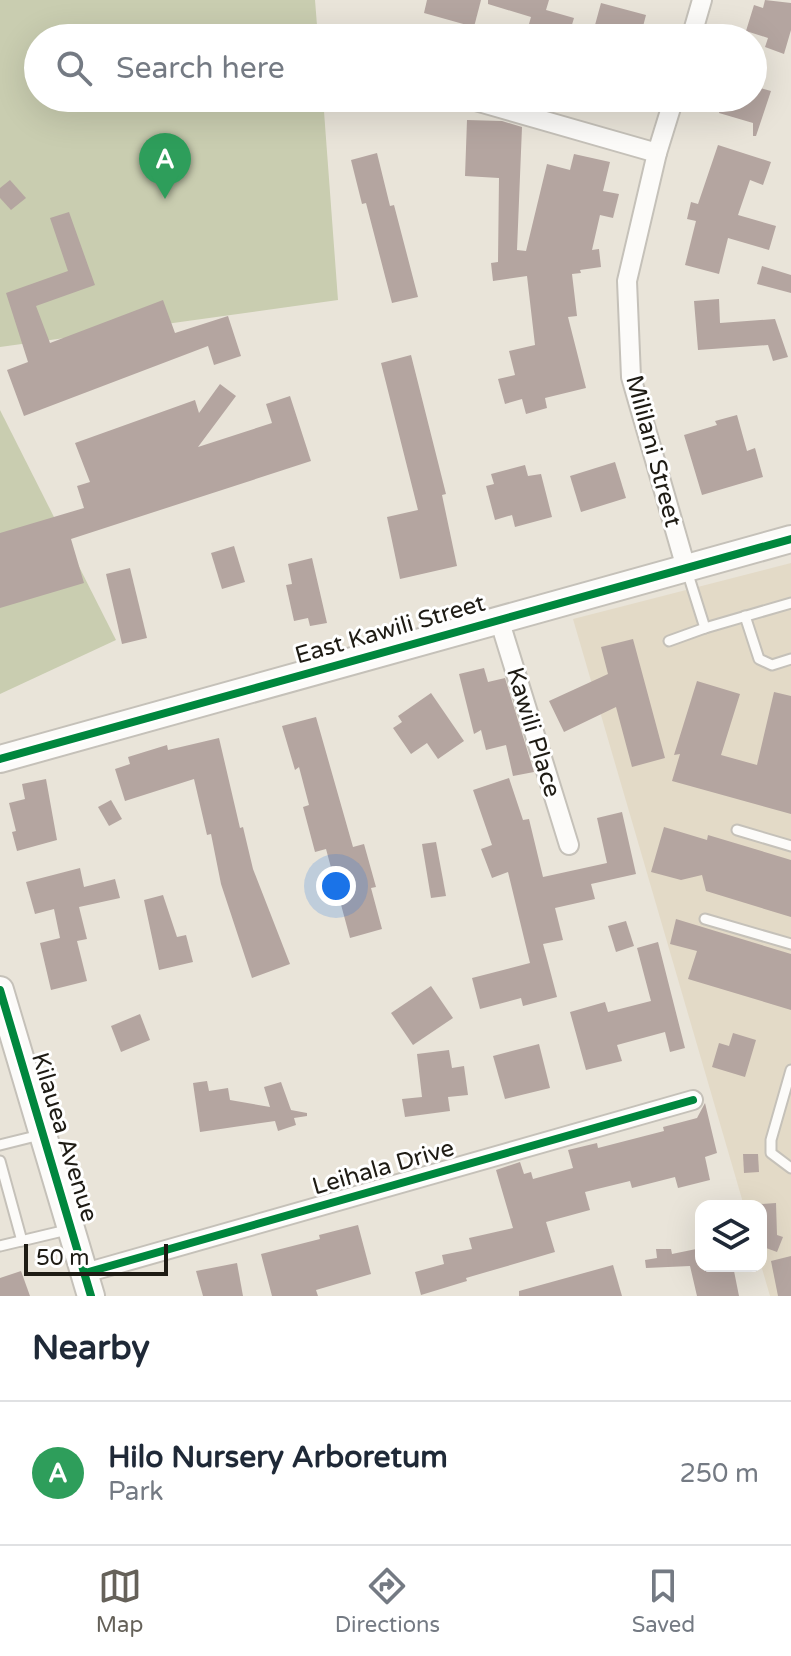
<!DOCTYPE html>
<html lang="en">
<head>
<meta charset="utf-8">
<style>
	:root { --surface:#fff; --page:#f6f6f7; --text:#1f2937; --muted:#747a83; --line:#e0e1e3; --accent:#656159 }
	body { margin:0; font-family:"Varela Round",sans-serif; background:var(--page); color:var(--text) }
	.controls { position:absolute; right:24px; bottom:24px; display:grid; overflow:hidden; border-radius:16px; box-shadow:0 8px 32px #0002 }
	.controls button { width:72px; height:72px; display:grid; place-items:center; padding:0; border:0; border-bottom:2px solid var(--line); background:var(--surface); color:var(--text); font:40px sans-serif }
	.scale { position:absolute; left:24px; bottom:20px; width:144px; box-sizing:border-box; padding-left:8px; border:4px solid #1e1b14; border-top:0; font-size:22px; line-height:28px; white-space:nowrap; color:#1e1b14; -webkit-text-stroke:6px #fff; paint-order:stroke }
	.you { position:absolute; left:336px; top:886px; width:28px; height:28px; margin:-20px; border:6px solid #fff; border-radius:50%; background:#1a73e8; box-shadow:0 0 0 12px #1a73e833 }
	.badge { display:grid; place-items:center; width:52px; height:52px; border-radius:50%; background:var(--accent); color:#fff; font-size:26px; font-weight:700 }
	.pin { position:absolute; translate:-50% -66px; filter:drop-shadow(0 2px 4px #0008) }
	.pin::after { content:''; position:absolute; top:42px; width:28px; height:24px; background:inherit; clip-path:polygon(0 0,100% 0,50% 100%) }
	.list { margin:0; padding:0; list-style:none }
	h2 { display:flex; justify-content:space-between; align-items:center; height:104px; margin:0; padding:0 32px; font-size:34px }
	h2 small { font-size:26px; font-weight:400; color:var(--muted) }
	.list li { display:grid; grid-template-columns:52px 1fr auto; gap:24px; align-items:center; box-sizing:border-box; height:144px; padding:0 32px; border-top:2px solid var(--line) }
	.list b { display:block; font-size:30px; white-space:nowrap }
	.list p { margin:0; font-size:26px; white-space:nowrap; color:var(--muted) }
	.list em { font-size:26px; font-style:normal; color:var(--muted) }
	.icon { flex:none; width:44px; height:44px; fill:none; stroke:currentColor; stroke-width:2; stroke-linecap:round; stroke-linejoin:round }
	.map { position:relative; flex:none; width:791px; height:1296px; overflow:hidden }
	.search { position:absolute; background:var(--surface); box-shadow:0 8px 32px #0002; left:24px; right:24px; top:24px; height:88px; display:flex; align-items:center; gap:20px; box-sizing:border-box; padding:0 28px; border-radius:44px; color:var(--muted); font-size:30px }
	.sheet { height:248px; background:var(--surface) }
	nav { display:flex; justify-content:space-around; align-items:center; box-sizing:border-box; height:112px; border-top:2px solid var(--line); background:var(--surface); font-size:22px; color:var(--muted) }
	nav a { display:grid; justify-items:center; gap:4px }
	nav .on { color:var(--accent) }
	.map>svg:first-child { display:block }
	.built { fill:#e3dac7 }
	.green { fill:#c9cdb0 }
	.building { fill:#b4a5a0 }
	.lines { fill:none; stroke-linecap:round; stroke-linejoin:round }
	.lane-casing { stroke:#c5c1b9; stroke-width:13 }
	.street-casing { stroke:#c5c1b9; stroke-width:22 }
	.secondary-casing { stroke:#c5c1b9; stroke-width:30 }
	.lane { stroke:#fcfbf9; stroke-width:9 }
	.street { stroke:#fcfbf9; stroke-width:18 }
	.secondary { stroke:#fcfbf9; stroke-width:26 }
	.cycleway-casing { stroke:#fff; stroke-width:13 }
	.cycleway { stroke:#00873e; stroke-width:8 }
	.labels { text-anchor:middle; stroke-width:6; stroke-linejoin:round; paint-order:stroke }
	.street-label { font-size:24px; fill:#1e1b14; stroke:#fff }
</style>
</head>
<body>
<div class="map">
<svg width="791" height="1296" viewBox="0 0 791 1296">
	<rect width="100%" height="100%" fill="#e9e4d9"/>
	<!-- built -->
	<path class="built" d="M791 563V1296H770L761 1265V1206H744L573 619Z"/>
	<!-- green -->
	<g class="green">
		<path d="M0 0H315L318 38H38V98H323L338 300 0 347Z"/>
		<path d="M0 410 116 640 0 694Z"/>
	</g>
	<!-- building -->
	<g class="building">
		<path d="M427 0H481L474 27 424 13Z"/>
		<path d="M488 0H549L546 10 574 18 568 38H525L531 17 488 4Z"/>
		<path d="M765 0 791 3V30L784 54 765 47 768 38 746 31 754 5 763 8Z"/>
		<path d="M601 3 646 15 640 38H604L606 28 595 25Z"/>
		<path d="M753 86 771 91 756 136H753V123L719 113 724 98H753Z"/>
		<path d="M467 120 502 121 522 127 517 250 526 251 547 164 570 170 574 154 610 162 603 191 619 194 613 218 600 215 592 250 599 249 601 267 580 270 581 273 572 274 577 316 568 317 586 388 545 398 547 408 526 414 522 399 505 404 498 379 515 375 509 351 535 345 527 276 493 281 491 263 498 262 499 178 465 176Z"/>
		<path d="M718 145 771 162 763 185 750 180 738 215 776 226 769 250 728 238 719 274 685 265 696 221 687 219 691 202 698 204Z"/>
		<path d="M377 153 390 206 394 205 418 297 392 303 366 203 362 204 351 160Z"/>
		<path d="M10 180 26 198 11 210 0 198V188Z"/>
		<path d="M69 212 95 285 36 306 50 343 163 300 175 333 228 316 241 356 214 365 208 346 24 416 7 370 28 362 6 293 68 271 50 218Z"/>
		<path d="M762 266 791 275V293L757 284Z"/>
		<path d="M719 299 720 323 775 319 788 357 773 361 768 345 698 350 694 301Z"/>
		<path d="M411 355 446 494 442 495 457 566 400 579 387 517 418 510 381 363Z"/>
		<path d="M220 384 236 396 198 447 272 423 266 404 290 396 311 461 71 539 84 583 0 608V533L84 508 77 486 90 482 75 443 195 400 199 413Z"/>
		<path d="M737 415 747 451 755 448 763 477 702 495 684 435 717 425 715 421Z"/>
		<path d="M615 462 626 498 581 512 570 476Z"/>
		<path d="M525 465 528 476 541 474 552 517 515 527 512 515 495 520 486 486 494 484 491 474Z"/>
		<path d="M234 546 245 582 222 589 211 553Z"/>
		<path d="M312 558 327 623 310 626 308 618 294 621 286 585 292 584 288 564Z"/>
		<path d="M130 568 147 638 122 644 106 574Z"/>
		<path d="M633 639 665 758 632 767 616 707 564 732 549 701 608 674 601 647Z"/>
		<path d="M484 668 488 682 505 678 534 772 513 776 506 745 486 750 481 730 474 734 459 674Z"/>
		<path d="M697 681 740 694 721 755 757 765 774 692 791 696V814L672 781 680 754 674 755Z"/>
		<path d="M431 693 464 741 438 759 427 743 411 754 393 728 402 722 398 716Z"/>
		<path d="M316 717 353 847 364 844 376 887 371 888 382 929 350 938 326 849 315 852 303 807 309 805 299 767 295 770 282 726Z"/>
		<path d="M219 738 240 828 243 827 253 869 290 964 252 978 221 884 211 834 207 835 194 779 125 801 115 769 130 764 128 757 167 745 168 750Z"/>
		<path d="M509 778 523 820 529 819 543 877 607 863 597 818 622 812 636 874 591 884 595 899 555 908 563 940 543 944 557 997 523 1006 521 998 480 1009 472 978 530 963 508 872 492 878 481 849 492 845 473 790Z"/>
		<path d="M46 779 57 840 17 851 12 832 16 831 9 803 25 799 22 784Z"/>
		<path d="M111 800 122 819 109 826 98 807Z"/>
		<path d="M664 827 707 840 708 835 791 860V917L706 891 702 875 681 880 651 872Z"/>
		<path d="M436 842 446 896 431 898 422 844Z"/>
		<path d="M80 868 84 887 115 879 120 898 79 907 87 939 77 941 87 981 51 990 40 943 60 938 54 909 35 914 26 882Z"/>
		<path d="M163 895 177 937 186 935 193 962 159 970 144 900Z"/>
		<path d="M676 919 791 954V1010L688 979 697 951 670 944Z"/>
		<path d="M626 921 634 946 616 952 608 926Z"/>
		<path d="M658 942 685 1048 670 1052 665 1032 617 1045 622 1061 586 1070 570 1012 605 1002 608 1012 651 1001 637 948Z"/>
		<path d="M431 986 453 1018 413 1045 391 1013Z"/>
		<path d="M140 1014 150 1040 121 1052 111 1026Z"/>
		<path d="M733 1033 756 1040 745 1077 712 1067 719 1043 729 1046Z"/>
		<path d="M539 1044 550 1088 505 1099 493 1056Z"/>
		<path d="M449 1050 452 1068 464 1066 468 1095 448 1097 450 1111 405 1117 402 1099 422 1097 417 1054Z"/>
		<path d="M207 1081 209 1091 228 1088 230 1100 270 1107 264 1087 281 1082 291 1110 307 1113V1116L294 1118 296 1125 278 1131 275 1121 200 1132 193 1083Z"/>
		<path d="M705 1103 717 1153 705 1157 710 1180 678 1188 675 1177 632 1188 630 1181 585 1192 590 1210 546 1222 555 1252 466 1278 467 1281 421 1295 415 1272 444 1264 442 1255 472 1249 469 1238 513 1228 496 1170 520 1162 524 1174 531 1172 533 1179 573 1168 568 1150 597 1143 598 1148 664 1131 663 1127 697 1118Z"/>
		<path d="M743 1154H758L759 1172 744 1173Z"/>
		<path d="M776 1203 777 1235 783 1237 777 1252 761 1246 760 1204Z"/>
		<path d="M358 1225 371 1274 316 1290 318 1296H272L261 1254 320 1239 319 1235Z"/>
		<path d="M701 1248V1266H694H733L739 1296H697L690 1266 646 1268 645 1260 657 1258 656 1249H671L672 1254Z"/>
		<path d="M791 1256V1296H778L771 1261Z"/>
		<path d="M237 1263 243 1296H203L196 1271Z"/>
		<path d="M613 1265 622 1296H519V1291Z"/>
		<path d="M21 1271 30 1296H0V1278Z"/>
	</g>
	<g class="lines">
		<!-- lane casing -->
		<g class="lane-casing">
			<g id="lane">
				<path d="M745 616 759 659 772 665 791 659"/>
				<path d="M705 628 791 603"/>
				<path d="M669 641 705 628 687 571"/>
				<path d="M737 830 791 846"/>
				<path d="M705 919 791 944"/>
				<path d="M791 1070 771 1140V1153L791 1168"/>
				<path d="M0 1145 40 1135"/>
				<path d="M0 1161 22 1241"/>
				<path d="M0 1246 71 1229"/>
			</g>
		</g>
		<!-- street casing -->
		<g class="street-casing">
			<g id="street">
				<path d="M691 38 702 0"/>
				<path d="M465 98 657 153"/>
				<path d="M674 98 657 153 627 281 631 377 686 568"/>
				<path d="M499 619 569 845"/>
				<path d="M85 1273 693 1100"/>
			</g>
		</g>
		<!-- secondary casing -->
		<g class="secondary-casing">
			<g id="secondary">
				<path d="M0 759 791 539"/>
				<path d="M0 990 91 1296"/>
			</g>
		</g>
		<!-- lane -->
		<use href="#lane" class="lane"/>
		<!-- street -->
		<use href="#street" class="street"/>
		<!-- secondary -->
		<use href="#secondary" class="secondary"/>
		<!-- cycleway casing -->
		<g class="cycleway-casing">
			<g id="cycleway">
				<path d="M0 759 791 539"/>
				<path d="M0 990 91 1296"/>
				<path d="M85 1273 693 1100"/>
			</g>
		</g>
		<!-- cycleway -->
		<use href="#cycleway" class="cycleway"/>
	</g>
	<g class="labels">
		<!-- street labels -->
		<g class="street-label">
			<text transform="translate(654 451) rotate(75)" y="8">Mililani Street</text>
			<text transform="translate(390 629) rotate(-16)" y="8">East Kawili Street</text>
			<text transform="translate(534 732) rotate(73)" y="8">Kawili Place</text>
			<text transform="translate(65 1137) rotate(73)" y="8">Kilauea Avenue</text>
			<text transform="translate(383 1167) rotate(-16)" y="8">Leihala Drive</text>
		</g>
	</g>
</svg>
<div class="controls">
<button><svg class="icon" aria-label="layers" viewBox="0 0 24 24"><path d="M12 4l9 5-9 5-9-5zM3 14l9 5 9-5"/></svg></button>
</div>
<div class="scale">50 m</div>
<div class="you"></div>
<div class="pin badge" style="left:165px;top:199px;background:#2e9e5b">A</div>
<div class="search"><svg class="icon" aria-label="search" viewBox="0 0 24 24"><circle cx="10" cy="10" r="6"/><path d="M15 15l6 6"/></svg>Search here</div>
</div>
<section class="sheet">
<h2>Nearby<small></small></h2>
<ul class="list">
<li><span class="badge" style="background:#2e9e5b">A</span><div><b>Hilo Nursery Arboretum</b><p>Park</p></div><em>250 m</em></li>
</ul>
</section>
<nav>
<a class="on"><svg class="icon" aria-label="map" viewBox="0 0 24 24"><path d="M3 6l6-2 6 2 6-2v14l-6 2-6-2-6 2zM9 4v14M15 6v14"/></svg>Map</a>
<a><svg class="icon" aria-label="directions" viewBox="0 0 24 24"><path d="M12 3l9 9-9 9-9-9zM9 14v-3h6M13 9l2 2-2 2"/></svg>Directions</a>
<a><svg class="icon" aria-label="saved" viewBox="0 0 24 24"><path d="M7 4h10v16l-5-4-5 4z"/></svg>Saved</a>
</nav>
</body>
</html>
